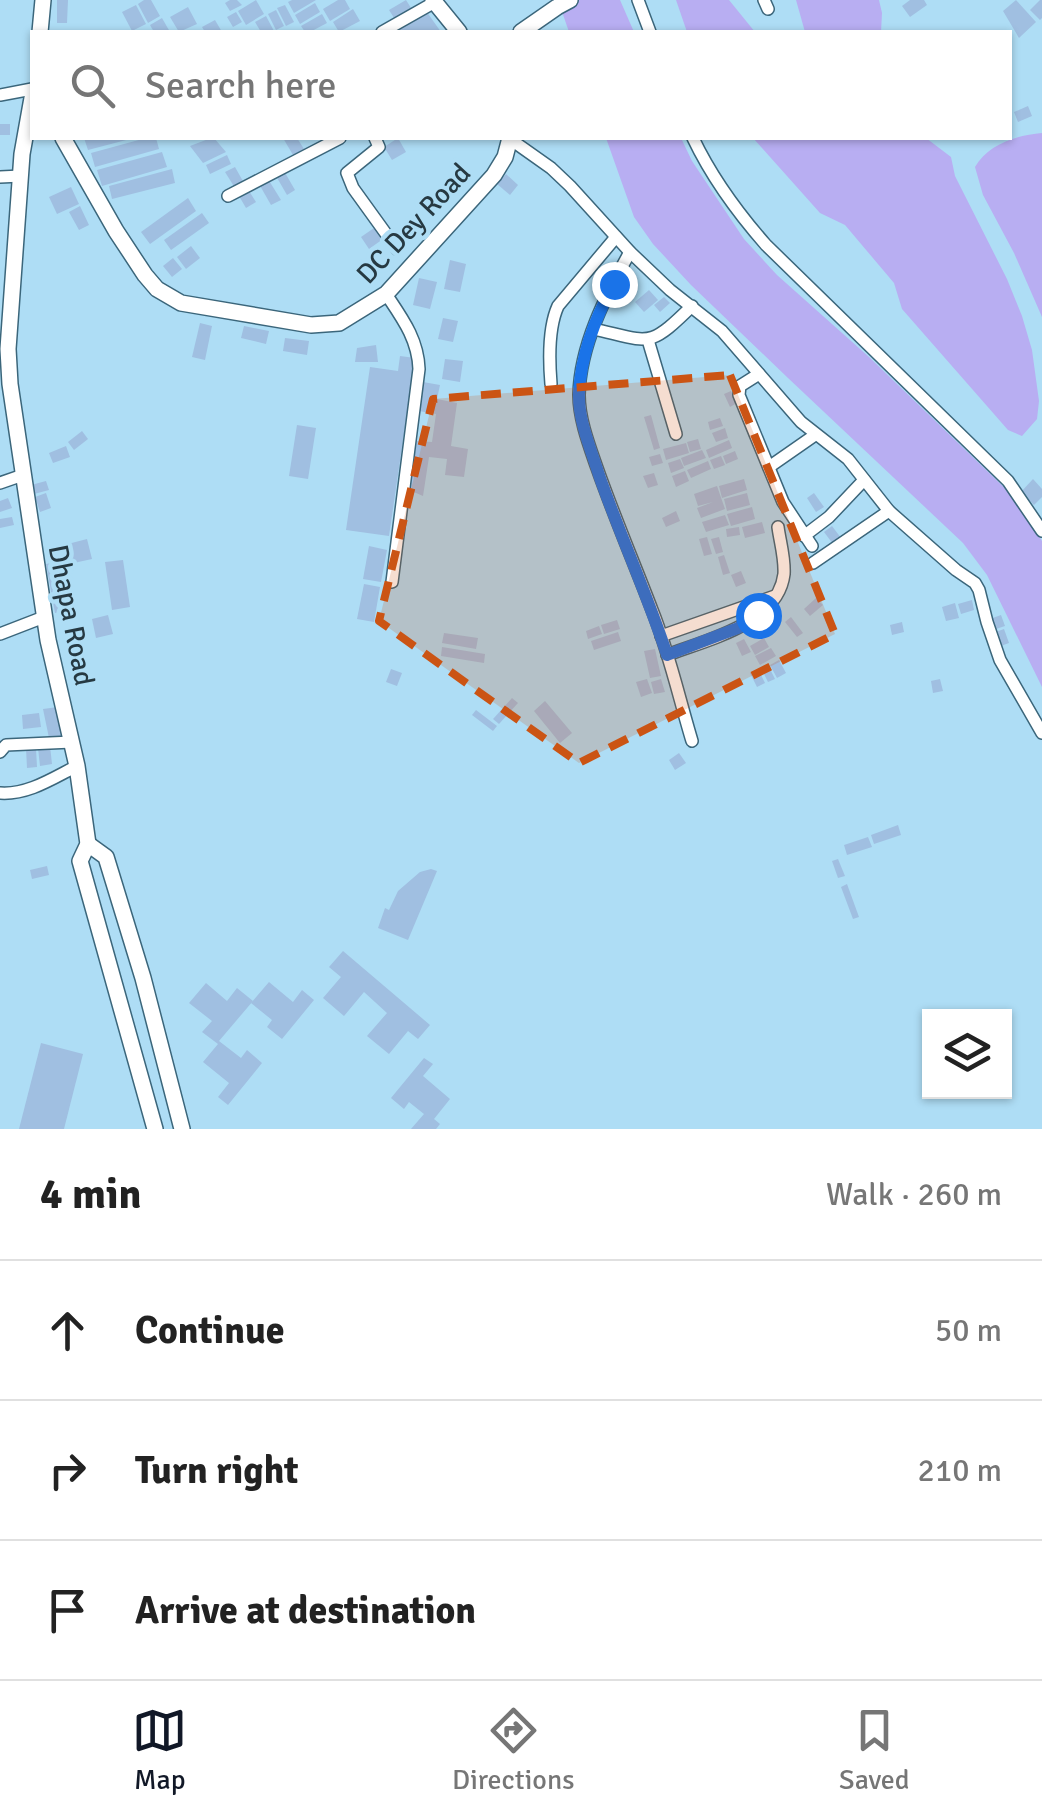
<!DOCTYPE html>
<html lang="en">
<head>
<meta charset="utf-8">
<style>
	:root { --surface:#fff; --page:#f6f6f6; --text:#222; --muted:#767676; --line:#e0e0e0; --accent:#111827 }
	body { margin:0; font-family:Signika,sans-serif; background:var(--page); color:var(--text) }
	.controls { position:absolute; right:30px; bottom:30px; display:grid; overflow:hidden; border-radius:0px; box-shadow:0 2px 8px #0004 }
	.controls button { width:90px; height:90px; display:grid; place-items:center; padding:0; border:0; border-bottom:2px solid var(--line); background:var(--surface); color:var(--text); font:50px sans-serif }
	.stop { position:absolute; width:30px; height:30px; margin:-22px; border:8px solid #1a73e8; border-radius:50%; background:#fff }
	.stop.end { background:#1a73e8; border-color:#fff; box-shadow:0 2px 10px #0008 }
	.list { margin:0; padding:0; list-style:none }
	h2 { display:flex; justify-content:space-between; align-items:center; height:130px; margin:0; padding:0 40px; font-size:42px }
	h2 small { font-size:32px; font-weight:400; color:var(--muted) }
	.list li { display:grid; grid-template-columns:65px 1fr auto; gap:30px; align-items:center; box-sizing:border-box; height:140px; padding:0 40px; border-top:2px solid var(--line) }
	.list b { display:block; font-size:38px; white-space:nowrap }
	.list em { font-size:32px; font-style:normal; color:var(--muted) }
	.icon { flex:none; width:55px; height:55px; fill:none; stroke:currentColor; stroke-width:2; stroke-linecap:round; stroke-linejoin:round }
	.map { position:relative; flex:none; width:1042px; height:1129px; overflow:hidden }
	.search { position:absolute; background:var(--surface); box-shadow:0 2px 8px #0004; left:30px; right:30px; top:30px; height:110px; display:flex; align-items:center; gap:25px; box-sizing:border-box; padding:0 35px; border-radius:0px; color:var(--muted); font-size:38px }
	.sheet { height:550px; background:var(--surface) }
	nav { display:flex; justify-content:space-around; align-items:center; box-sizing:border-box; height:140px; border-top:2px solid var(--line); background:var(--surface); font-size:28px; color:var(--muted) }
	nav a { display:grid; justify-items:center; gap:5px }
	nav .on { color:var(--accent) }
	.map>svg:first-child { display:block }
	.water { fill:#b8aef2 }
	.building { fill:#a0bfe1 }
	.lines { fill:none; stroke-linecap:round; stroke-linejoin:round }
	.minor-casing { stroke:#3b667b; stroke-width:14 }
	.tertiary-casing { stroke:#3b667b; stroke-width:18 }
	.minor { stroke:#fff; stroke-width:11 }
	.tertiary { stroke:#fff; stroke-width:15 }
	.route { stroke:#1a73e8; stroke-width:12 }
	.marked { fill:#cb5414; fill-opacity:0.2; stroke:#cb5414; stroke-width:8; stroke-dasharray:20 12; stroke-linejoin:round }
	.labels { text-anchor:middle; stroke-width:9; stroke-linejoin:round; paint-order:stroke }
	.street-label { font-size:28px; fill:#263942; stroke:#aeddf5 }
</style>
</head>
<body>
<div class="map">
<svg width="1042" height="1129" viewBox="0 0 1042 1129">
	<rect width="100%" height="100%" fill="#aeddf5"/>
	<!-- water -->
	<g class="water">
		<path d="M558 0H620L634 32H569Z"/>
		<path d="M676 0H729L755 32H687Z"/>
		<path d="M796 0H879L882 13 881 32H805Z"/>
		<path d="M1042 133V317L1014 253 983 195 975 167C988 144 1017 135 1042 133Z"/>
		<path d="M606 138H681L692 161 744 239 777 275 869 357 1012 495 1042 541V687L987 575 963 543 788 378 691 285 653 244 634 217Z"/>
		<path d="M753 138H926L951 157 955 176 1007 279 1022 316 1032 350 1039 401 1037 419 1022 436 1008 430 902 309 894 283 845 225 820 213Z"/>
	</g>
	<!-- building -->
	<g class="building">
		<path d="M57 0H68L67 23H57Z"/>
		<path d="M144 0H151L160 16 148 23 138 4Z"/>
		<path d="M230 0H237L242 5 230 11 225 3Z"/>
		<path d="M256 0 264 14 246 25 238 11Z"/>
		<path d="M292 0H316L294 13 288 2Z"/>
		<path d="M338 0H345L350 9 330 21 323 9Z"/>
		<path d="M406 0 413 11 396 21 389 10Z"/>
		<path d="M910 0H924L927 5 910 17 902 6Z"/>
		<path d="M1016 0 1036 22 1019 38 1003 11Z"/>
		<path d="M1040 0H1042V18L1040 20 1030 10Z"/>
		<path d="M315 3 320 12 300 24 295 15Z"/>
		<path d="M136 5 146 24 132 31 122 12Z"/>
		<path d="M285 5 294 22 286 26 277 8Z"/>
		<path d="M188 7 197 24 179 32 170 17Z"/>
		<path d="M424 8 441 32H389Z"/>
		<path d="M353 9 360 21 339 32 333 22Z"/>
		<path d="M276 10 284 26 276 30 268 14Z"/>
		<path d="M236 12 242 22 233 27 227 17Z"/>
		<path d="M322 14 327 23 310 32H305L301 26Z"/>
		<path d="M266 16 274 31 272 32H261L255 22Z"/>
		<path d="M162 18 170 32H154L150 25Z"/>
		<path d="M215 20 222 32H205L202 27Z"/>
		<path d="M1028 106 1032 116 1018 122 1014 112Z"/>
		<rect x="0" y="124" width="10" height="11"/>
		<path d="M84 138H130V139L88 150Z"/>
		<path d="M146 138H156L159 149 95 167 91 153Z"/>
		<path d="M211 138H214L226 152 203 163 190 146Z"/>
		<path d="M283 138H297L304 149 293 155Z"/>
		<path d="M398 138 406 152 392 160 384 147Z"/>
		<path d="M162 152 167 167 102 186 97 170Z"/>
		<path d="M227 155 231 164 210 174 206 165Z"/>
		<path d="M235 167 244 183 235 188 225 172Z"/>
		<path d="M172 169 175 183 112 199 109 186Z"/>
		<path d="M284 171 295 190 287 195 276 176Z"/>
		<path d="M506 174 518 185 510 195 497 184Z"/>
		<path d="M268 179 281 200 271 205 259 184Z"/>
		<path d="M71 187 79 204 57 214 49 197Z"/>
		<path d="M249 191 256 202 246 208 239 196Z"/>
		<path d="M188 198 196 211 150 244 141 232Z"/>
		<path d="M80 206 89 225 79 230 69 212Z"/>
		<path d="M202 213 209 223 171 250 164 240Z"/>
		<path d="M374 228 383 239 369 249 361 237Z"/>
		<path d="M191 246 200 258 186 269 177 257Z"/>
		<path d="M173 258 182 269 172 277 163 266Z"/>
		<path d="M450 260 466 264 460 292 444 289Z"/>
		<path d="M419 278 437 282 430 309 413 305Z"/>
		<path d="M649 290 658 300 644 312 635 302Z"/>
		<path d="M664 297 670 303 660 312 654 305Z"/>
		<path d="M443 318 458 321 453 342 438 339Z"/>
		<path d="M200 323 212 326 205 360 192 357Z"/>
		<path d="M244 326 269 331 266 344 241 338Z"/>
		<path d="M285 338 309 341 307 355 283 351Z"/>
		<path d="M376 345 378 362H355L357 348Z"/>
		<path d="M400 356 415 358 389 536 346 530 370 367 398 371Z"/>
		<path d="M445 359 463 361 460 382 442 379Z"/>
		<path d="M423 382 440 385 437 399 457 403 451 446 468 449 464 477 445 475 447 459 429 457 423 496 409 490 417 441 432 442 436 414 419 411Z"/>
		<path d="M731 391 737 403 730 407 724 394Z"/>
		<path d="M651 415 660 448 654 450 644 417Z"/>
		<path d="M720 418 723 426 710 430 708 422Z"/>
		<path d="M297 425 316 428 308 479 289 476Z"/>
		<path d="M725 428 728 438 716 442 712 433Z"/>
		<path d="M82 431 88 439 74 450 68 442Z"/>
		<path d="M698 439 701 449 690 452 687 442Z"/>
		<path d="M729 440 732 448 709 458 706 450Z"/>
		<path d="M686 443 689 453 666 460 663 449Z"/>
		<path d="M66 446 70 457 53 463 49 453Z"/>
		<path d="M702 450 706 458 684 466 681 458Z"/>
		<path d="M735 451 738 459 726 464 723 456Z"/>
		<path d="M660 454 663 463 652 466 649 457Z"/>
		<path d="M721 456 725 465 714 469 710 460Z"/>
		<path d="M680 459 684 468 671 473 668 463Z"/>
		<path d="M708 461 711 469 691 478 687 470Z"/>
		<path d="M685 471 689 481 676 487 672 476Z"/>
		<path d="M654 473 658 485 648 488 643 476Z"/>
		<path d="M744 479 747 490 722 498 719 486Z"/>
		<path d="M1033 479 1042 489V497L1034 505 1021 492Z"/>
		<path d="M46 481 49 490 34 494 31 485Z"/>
		<path d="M717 486 725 509 701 518 697 508 713 502 698 506 694 494Z"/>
		<path d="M46 493 51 508 40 512 35 497Z"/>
		<path d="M747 493 750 505 727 511 724 499Z"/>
		<path d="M814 493 824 507 816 512 807 498Z"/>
		<path d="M8 498 12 508 0 512V501Z"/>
		<path d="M752 507 755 519 731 526 727 514Z"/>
		<path d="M676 511 680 521 666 527 662 518Z"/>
		<path d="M725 515 729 525 706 532 702 522Z"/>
		<path d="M12 517 14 525 0 528V519Z"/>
		<path d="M762 522 765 533 745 538 742 527Z"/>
		<path d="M832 526 841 538 833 544 824 532Z"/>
		<path d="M739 527 740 535 727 537 726 529Z"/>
		<path d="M707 537 712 554 704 556 699 539Z"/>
		<path d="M719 537 723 552 716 554 711 539Z"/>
		<path d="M87 539 92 559 69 564 64 545Z"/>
		<path d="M369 546 387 550 381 582 363 579Z"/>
		<path d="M724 555 730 573 723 575 718 557Z"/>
		<path d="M123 560 130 607 112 610 105 562Z"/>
		<path d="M64 561 72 610 55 613 46 564Z"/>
		<path d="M741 571 746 583 736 587 731 575Z"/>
		<path d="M364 584 380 587 374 622 357 619Z"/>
		<path d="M816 598 823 605 810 616 804 609Z"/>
		<path d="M972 600 974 610 961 614 958 604Z"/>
		<path d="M955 603 959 618 946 621 942 607Z"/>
		<path d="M108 615 113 634 96 638 92 619Z"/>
		<path d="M1001 615 1005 626 993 630 990 619Z"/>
		<path d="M791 617 803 633 797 637 785 622Z"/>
		<path d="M617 620 620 629 604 634 601 625Z"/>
		<path d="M902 622 904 632 892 635 890 625Z"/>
		<path d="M599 626 602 634 588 639 586 631Z"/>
		<path d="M1004 629 1009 643 998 647 993 633Z"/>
		<path d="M618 632 621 641 594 650 591 641Z"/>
		<path d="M444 633 478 638 476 649 442 643Z"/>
		<path d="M764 638 769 647 755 655 750 646Z"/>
		<path d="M744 639 751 652 742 656 736 643Z"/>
		<path d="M442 647 485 654 484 663 441 656Z"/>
		<path d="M771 648 776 656 760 665 755 656Z"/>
		<path d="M655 649 661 676 650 678 644 651Z"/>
		<path d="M779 660 786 673 777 678 770 665Z"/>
		<path d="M768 665 775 679 768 682 761 668Z"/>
		<path d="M391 669 402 673 397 686 386 682Z"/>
		<path d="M758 669 765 683 757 687 750 673Z"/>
		<path d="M647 679 652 693 641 697 636 682Z"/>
		<path d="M661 679 665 692 654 694 651 682Z"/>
		<path d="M940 679 943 691 933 693 931 681Z"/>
		<path d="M512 698 518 703 499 724 493 719Z"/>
		<path d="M545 701 572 733 560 743 534 711Z"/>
		<path d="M58 707 64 735 49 738 43 709Z"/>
		<path d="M476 710 497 726 493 731 472 715Z"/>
		<path d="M39 713 41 727 23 729 22 715Z"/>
		<path d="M50 746 52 764 40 766 38 748Z"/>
		<path d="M26 748H36L37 767 27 768Z"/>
		<path d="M679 753 686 763 675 770 669 760Z"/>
		<path d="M898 825 901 835 874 844 871 835Z"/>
		<path d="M868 837 872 847 847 855 844 845Z"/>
		<path d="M838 859 845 876 838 878 832 861Z"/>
		<path d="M47 866 49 875 32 879 30 870Z"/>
		<path d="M431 869 437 871 408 940 378 928 385 908 389 910 398 891 420 872Z"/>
		<path d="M847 884 859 917 853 919 841 887Z"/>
		<path d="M343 951 430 1025 418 1039 408 1031 389 1054 367 1036 387 1013 364 992 344 1016 323 998 341 977 329 967Z"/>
		<path d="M269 982 293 1002 302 990 314 1000 282 1039 267 1027 272 1020 251 1003Z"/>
		<path d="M206 983 227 1001 237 988 253 1001 219 1041 241 1058 247 1050 262 1063 228 1105 218 1097 229 1083 203 1062 218 1044 202 1032 212 1021 189 1003Z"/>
		<path d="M41 1043 83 1054 64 1129H19Z"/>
		<path d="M424 1058 433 1064 423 1076 450 1099 434 1119 440 1124 436 1129H411L424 1114 409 1102 404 1109 391 1098Z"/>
	</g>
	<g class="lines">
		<!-- minor casing -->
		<g class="minor-casing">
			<g id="minor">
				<path d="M638 0 650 32"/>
				<path d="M764 0 768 9"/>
				<path d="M382 32 435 2"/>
				<path d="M0 95 32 89"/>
				<path d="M375 138 379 147 347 173 353 188 397 249"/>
				<path d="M693 138C712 178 737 212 766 245L1008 481 1042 531"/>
				<path d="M510 139 551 168 570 186 630 252 670 290 722 331 801 422 848 459 889 511 956 570 975 583 979 590 987 622 1000 660 1042 733"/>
				<path d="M0 177 21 176"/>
				<path d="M228 196 340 138"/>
				<path d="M630 252C606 295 580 345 579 395 579 419 589 445 597 468 614 516 634 563 652 610 669 652 679 698 692 741"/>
				<path d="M386 294C402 318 418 339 419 369L392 582"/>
				<path d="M594 329C651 342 648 349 692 306"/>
				<path d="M648 340 676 434"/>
				<path d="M759 374 740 386 739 395 783 502 812 546"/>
				<path d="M551 384C549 360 548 328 558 306L616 237"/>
				<path d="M769 467 815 435"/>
				<path d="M0 483 23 475"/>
				<path d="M804 536 829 517 864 480"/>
				<path d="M813 563 889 511"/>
				<path d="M0 634 44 617"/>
				<path d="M661 636 775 596"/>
				<path d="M667 655C706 640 778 624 784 574 785 558 780 542 778 527"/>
				<path d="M0 752 6 745 72 742"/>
				<path d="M0 793C28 795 53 778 77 766"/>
			</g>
		</g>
		<!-- tertiary casing -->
		<g class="tertiary-casing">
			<g id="tertiary">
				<path d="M433 0 459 32"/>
				<path d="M40 32 43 0"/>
				<path d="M521 32 557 7 570 0"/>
				<path d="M32 98 22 154 8 349 10 384 48 640 77 766 88 844 80 861 155 1129"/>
				<path d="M63 138 116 231 145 275 157 289 181 303 311 325 339 323 386 294 494 175 505 157 510 138"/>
				<path d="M88 844 106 857 143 978 182 1129"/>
			</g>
		</g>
		<!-- minor -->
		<use href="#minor" class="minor"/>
		<!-- tertiary -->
		<use href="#tertiary" class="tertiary"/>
	</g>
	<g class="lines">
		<!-- route -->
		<path class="route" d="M614 284C596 316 581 355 579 393 578 420 591 449 599 475 620 535 647 594 667 655L738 628 758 615"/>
	</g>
	<!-- marked area -->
	<path class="marked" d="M730 375 835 634 579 763 379 621 433 399Z"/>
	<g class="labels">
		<!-- street labels -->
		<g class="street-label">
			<text transform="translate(413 223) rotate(-47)" y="10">DC Dey Road</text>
			<text transform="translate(72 615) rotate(79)" y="10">Dhapa Road</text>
		</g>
	</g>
</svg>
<div class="controls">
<button><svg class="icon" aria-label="layers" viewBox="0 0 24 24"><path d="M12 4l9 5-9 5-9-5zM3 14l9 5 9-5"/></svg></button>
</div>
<div class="stop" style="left:758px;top:615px"></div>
<div class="stop end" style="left:614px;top:284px"></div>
<div class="search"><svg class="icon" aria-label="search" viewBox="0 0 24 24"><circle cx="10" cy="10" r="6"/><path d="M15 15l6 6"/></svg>Search here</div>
</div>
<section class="sheet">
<h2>4 min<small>Walk · 260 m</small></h2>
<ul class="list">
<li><svg class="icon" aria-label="ahead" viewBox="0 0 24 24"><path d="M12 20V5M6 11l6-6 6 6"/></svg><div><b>Continue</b></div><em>50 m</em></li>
<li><svg class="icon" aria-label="right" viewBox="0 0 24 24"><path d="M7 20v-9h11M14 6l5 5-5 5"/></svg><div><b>Turn right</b></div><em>210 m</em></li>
<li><svg class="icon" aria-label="arrive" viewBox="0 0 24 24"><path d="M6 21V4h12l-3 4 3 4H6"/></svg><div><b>Arrive at destination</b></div></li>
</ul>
</section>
<nav>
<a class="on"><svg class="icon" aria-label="map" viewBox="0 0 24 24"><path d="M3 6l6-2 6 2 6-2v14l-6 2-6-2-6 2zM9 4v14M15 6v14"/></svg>Map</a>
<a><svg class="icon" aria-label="directions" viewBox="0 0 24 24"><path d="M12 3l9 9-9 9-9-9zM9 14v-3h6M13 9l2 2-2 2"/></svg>Directions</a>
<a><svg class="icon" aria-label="saved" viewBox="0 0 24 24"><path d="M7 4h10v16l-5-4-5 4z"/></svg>Saved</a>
</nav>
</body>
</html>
